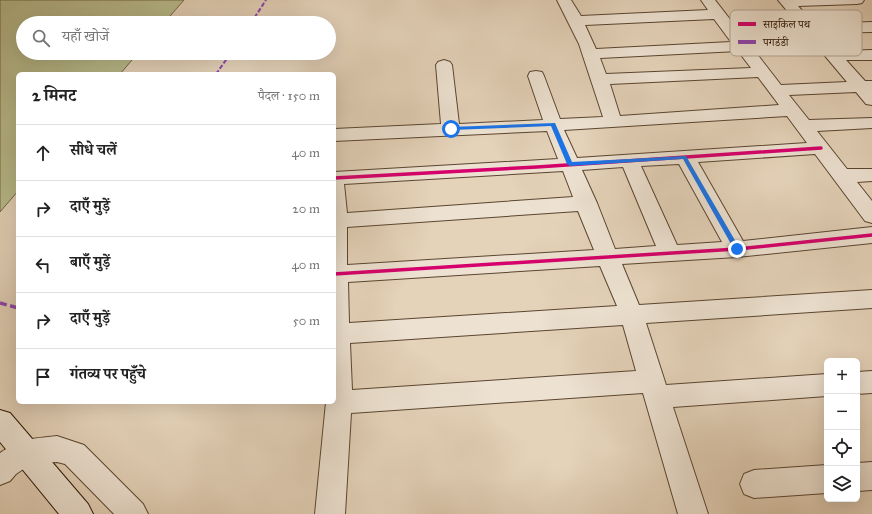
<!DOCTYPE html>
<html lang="hi">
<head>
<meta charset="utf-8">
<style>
	:root { --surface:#fff; --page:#f2f2f2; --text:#222; --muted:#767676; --line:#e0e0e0 }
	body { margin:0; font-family:"IM FELL Great Primer","Noto Serif Devanagari",serif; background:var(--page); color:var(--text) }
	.controls { position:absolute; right:12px; bottom:12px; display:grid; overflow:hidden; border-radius:6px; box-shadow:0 4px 16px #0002 }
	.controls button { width:36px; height:36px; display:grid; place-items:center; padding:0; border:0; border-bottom:1px solid var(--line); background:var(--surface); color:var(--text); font:20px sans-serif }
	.stop { position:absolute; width:12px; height:12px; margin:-9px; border:3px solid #1a73e8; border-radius:50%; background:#fff }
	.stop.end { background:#1a73e8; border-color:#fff; box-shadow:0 1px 4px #0008 }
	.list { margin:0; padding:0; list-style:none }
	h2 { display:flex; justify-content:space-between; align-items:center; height:52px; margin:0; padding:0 16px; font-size:17px }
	h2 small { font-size:13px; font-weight:400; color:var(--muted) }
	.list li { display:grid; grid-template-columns:26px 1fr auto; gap:12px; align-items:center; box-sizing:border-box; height:56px; padding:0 16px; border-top:1px solid var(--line) }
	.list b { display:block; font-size:15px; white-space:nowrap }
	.list em { font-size:13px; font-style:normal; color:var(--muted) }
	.icon { flex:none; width:22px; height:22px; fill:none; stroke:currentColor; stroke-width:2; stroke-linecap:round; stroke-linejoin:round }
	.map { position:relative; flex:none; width:872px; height:514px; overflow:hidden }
	.search { position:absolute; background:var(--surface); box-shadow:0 4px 16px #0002; left:16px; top:16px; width:320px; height:44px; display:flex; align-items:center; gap:10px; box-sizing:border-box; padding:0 14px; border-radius:22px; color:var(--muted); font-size:15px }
	.panel { position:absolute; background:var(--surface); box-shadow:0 4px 16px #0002; left:16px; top:72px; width:320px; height:332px; border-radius:6px }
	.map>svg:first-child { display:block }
	.green { fill:#b8bb8c; stroke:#726848 }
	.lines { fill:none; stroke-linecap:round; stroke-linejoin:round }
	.street-casing { stroke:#5a4530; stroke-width:2 }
	.secondary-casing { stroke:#2c1603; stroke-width:2 }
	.street { fill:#ede2d2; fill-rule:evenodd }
	.secondary { fill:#ede2d2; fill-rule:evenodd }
	.quiet-far1 { stroke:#8e44ad; stroke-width:2; stroke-dasharray:4.5 2; stroke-linecap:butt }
	.quiet { stroke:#8e44ad; stroke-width:3.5; stroke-dasharray:7 3.5; stroke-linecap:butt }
	.cycleway-casing { stroke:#ede2d2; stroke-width:6 }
	.cycleway { stroke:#d6006c; stroke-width:3.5 }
	.route { fill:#1a73e8 }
	.key { fill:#ede2d2; stroke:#b3a594; stroke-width:1 }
	.key-label { font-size:11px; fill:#2c1603 }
</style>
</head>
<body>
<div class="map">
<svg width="872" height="514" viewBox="0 0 872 514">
	<rect width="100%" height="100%" fill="#e4d2b9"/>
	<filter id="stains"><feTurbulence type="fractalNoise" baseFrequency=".005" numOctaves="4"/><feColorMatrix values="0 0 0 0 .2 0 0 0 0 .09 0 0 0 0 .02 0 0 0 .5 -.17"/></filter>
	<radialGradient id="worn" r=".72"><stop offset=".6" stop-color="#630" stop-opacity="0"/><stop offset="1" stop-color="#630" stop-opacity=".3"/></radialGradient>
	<!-- green -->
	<path class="green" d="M0 0H184L164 23H23V53H138L120 74H18V191L0 212Z"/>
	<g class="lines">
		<!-- street casing -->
		<g class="street-casing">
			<g id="street">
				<path d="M557 0H571L581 16 708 10 701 0H715L781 85 847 82 778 0H864L862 3 857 4 798 6 814 24 872 22V32L822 33 838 51 872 50V60H846L865 81H872V105L866 104 856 92 789 95 809 120 872 118V128L817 131 847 169H872V181L857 182 872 201V223L865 221 815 154 698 162 743 241 872 227V243L737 257 622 264 639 305 872 290V308L646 323 666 385 827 374V396L673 407 708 514H678L643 393 351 413 345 514H315L326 402H334V172L558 159 547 131 334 141V129L441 124 436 65 438 62 444 60 450 62 452 65 459 124 543 120 528 76 530 72 536 71 542 72 544 76 560 119 603 117 579 44ZM714 19 731 42 596 49 585 25ZM738 51 751 68 606 74 600 58ZM758 77 779 105 620 116 610 84ZM787 116 807 143 577 158 564 130ZM679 164 722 242 677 245 641 166ZM623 167 656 246 615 249 597 203 582 170ZM563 171 573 197 347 213 344 184ZM578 211 594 250 347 265V227ZM600 266 617 306 349 323 348 282ZM623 325 636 371 352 390 350 343Z"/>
				<path d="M872 371V393L857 394V372Z"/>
				<path d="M57 436 84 445 143 504 148 514H114L65 464 57 462 31 464 16 474 10 481 0 485V453C23 438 30 439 57 436Z"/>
				<path d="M872 462V490L857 491V463Z"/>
				<path d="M827 465V493L754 498 744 494 740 484 744 474 754 470Z"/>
			</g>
		</g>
		<!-- secondary casing -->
		<g class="secondary-casing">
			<path id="secondary" d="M0 410 10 413 88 504 93 514H59L0 442Z"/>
		</g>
		<!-- street -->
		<use href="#street" class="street"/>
		<!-- secondary -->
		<use href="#secondary" class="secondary"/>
		<!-- quiet-far1 -->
		<g class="quiet-far1">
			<path d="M251 23 266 0"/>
			<path d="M216 74 231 53"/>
		</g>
		<!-- quiet -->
		<path class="quiet" d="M0 303 18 308"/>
		<!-- cycleway casing -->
		<g class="cycleway-casing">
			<g id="cycleway">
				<path d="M334 178 537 167 821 148"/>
				<path d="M334 274 737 249 872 235"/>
			</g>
		</g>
		<!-- cycleway -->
		<use href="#cycleway" class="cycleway"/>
	</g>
	<!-- route -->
	<path class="route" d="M555 123 572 162 686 156 740 249 739 251H735L683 159 570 166 567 164 551 126 451 130 449 129 451 127Z"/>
	<!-- legend -->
	<rect x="730" y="10" width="132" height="46" rx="6" class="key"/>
	<rect x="738" y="22" width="18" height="4" fill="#d6006c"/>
	<rect x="738" y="40" width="18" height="4" fill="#8e44ad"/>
	<g class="key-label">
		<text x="763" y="28">साइकिल पथ</text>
		<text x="763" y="46">पगडंडी</text>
	</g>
	<rect width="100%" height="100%" filter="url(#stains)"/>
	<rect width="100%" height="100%" fill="url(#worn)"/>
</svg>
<div class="controls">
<button>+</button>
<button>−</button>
<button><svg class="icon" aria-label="locate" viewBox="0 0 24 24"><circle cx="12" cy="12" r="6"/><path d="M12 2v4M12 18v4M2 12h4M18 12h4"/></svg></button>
<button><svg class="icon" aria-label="layers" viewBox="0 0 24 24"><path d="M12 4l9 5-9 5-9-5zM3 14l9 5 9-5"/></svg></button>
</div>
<div class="stop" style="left:451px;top:129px"></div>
<div class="stop end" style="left:737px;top:249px"></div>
<div class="search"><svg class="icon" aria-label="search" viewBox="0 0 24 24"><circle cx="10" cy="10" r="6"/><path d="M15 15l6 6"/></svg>यहाँ खोजें</div>
<section class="panel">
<h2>2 मिनट<small>पैदल · 150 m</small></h2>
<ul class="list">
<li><svg class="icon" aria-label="ahead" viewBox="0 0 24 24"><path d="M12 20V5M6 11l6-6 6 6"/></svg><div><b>सीधे चलें</b></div><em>40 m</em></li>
<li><svg class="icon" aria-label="right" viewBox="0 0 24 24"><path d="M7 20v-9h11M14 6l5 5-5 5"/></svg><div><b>दाएँ मुड़ें</b></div><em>20 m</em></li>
<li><svg class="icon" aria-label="left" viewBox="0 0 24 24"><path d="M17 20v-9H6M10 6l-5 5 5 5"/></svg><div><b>बाएँ मुड़ें</b></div><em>40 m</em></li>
<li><svg class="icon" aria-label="right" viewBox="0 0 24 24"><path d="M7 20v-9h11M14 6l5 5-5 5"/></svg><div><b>दाएँ मुड़ें</b></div><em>50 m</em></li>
<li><svg class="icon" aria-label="arrive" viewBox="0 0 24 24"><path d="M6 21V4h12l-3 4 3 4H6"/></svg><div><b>गंतव्य पर पहुँचे</b></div></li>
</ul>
</section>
</div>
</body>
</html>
